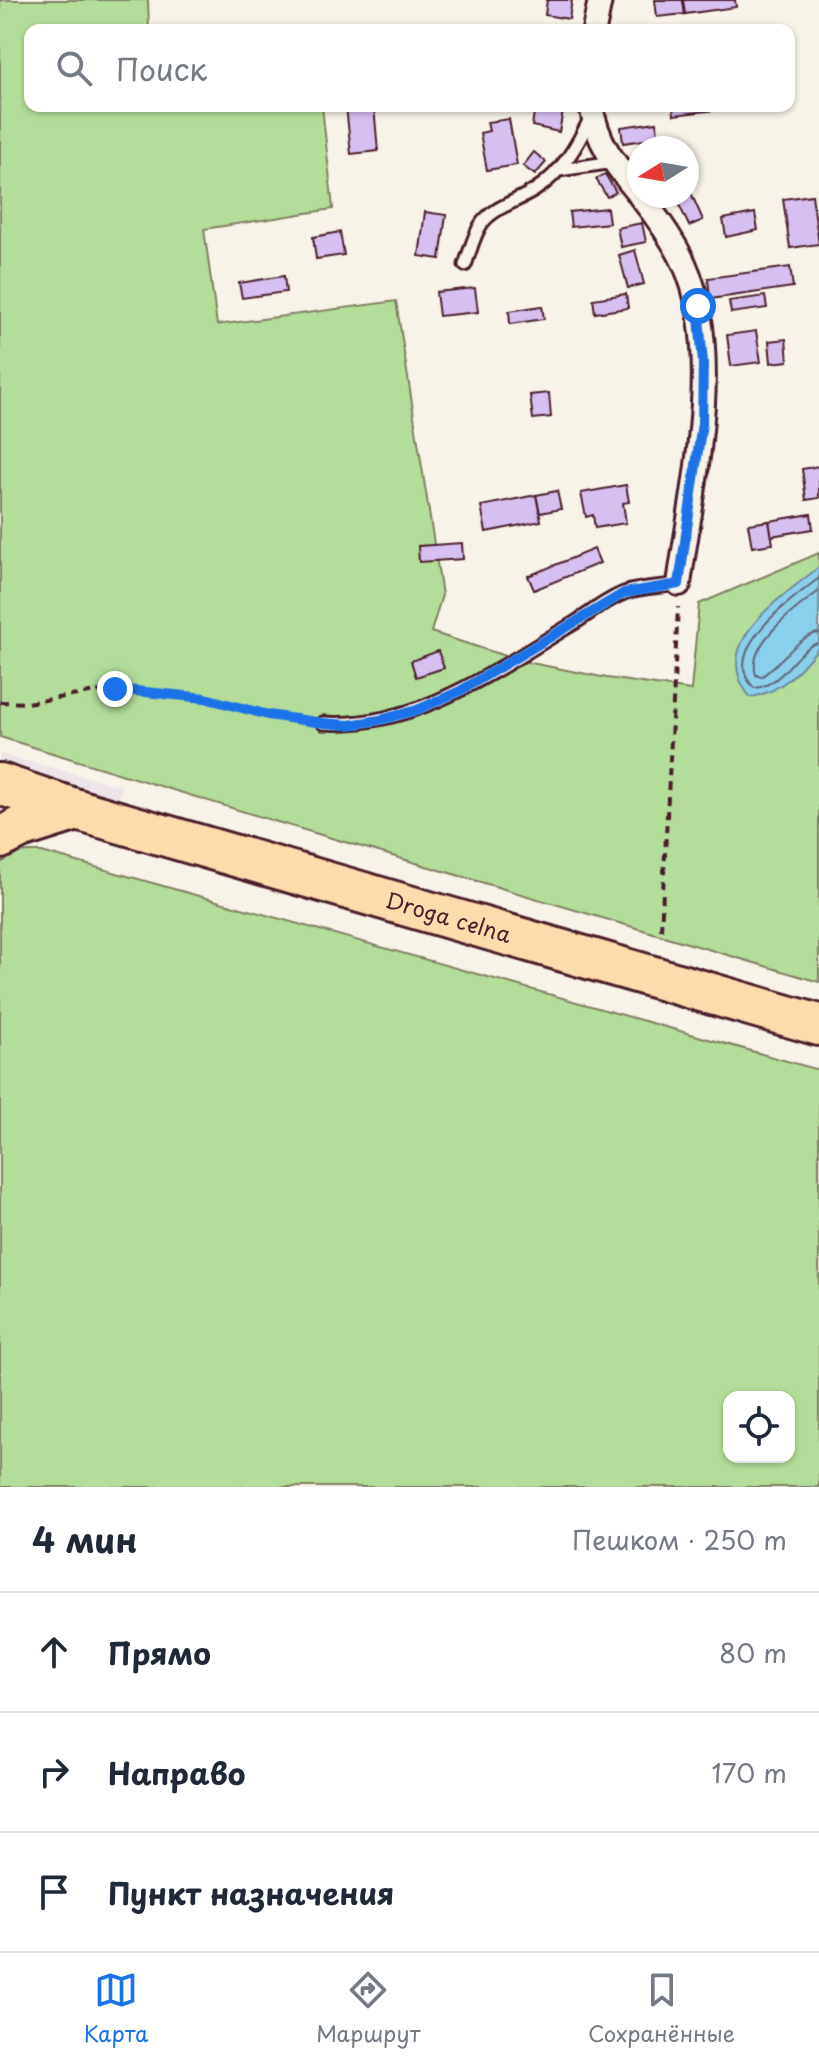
<!DOCTYPE html>
<html lang="ru">
<head>
<meta charset="utf-8">
<style>
	:root { --surface:#fff; --page:#f2f2f3; --text:#1f2937; --muted:#747a83; --line:#e0e1e3; --accent:#1a73e8 }
	body { margin:0; font-family:"Playpen Sans",sans-serif; background:var(--page); color:var(--text) }
	.controls { position:absolute; right:24px; bottom:24px; display:grid; overflow:hidden; border-radius:16px; box-shadow:0 2px 6px #0004 }
	.controls button { width:72px; height:72px; display:grid; place-items:center; padding:0; border:0; border-bottom:2px solid var(--line); background:var(--surface); color:var(--text); font:40px sans-serif }
	.compass { position:absolute; left:627px; top:136px; width:72px; height:72px; border-radius:50%; background:var(--surface); box-shadow:0 2px 6px #0004; rotate:259deg }
	.stop { position:absolute; width:24px; height:24px; margin:-18px; border:6px solid #1a73e8; border-radius:50%; background:#fff }
	.stop.end { background:#1a73e8; border-color:#fff; box-shadow:0 2px 8px #0008 }
	.list { margin:0; padding:0; list-style:none }
	h2 { display:flex; justify-content:space-between; align-items:center; height:104px; margin:0; padding:0 32px; font-size:34px }
	h2 small { font-size:26px; font-weight:400; color:var(--muted) }
	.list li { display:grid; grid-template-columns:52px 1fr auto; gap:24px; align-items:center; box-sizing:border-box; height:120px; padding:0 32px; border-top:2px solid var(--line) }
	.list b { display:block; font-size:30px; white-space:nowrap }
	.list em { font-size:26px; font-style:normal; color:var(--muted) }
	.icon { flex:none; width:44px; height:44px; fill:none; stroke:currentColor; stroke-width:2; stroke-linecap:round; stroke-linejoin:round }
	.map { position:relative; flex:none; width:819px; height:1487px; overflow:hidden }
	.search { position:absolute; background:var(--surface); box-shadow:0 2px 6px #0004; left:24px; right:24px; top:24px; height:88px; display:flex; align-items:center; gap:20px; box-sizing:border-box; padding:0 28px; border-radius:16px; color:var(--muted); font-size:30px }
	.sheet { height:464px; background:var(--surface) }
	nav { display:flex; justify-content:space-around; align-items:center; box-sizing:border-box; height:112px; border-top:2px solid var(--line); background:var(--surface); font-size:22px; color:var(--muted) }
	nav a { display:grid; justify-items:center; gap:4px }
	nav .on { color:var(--accent) }
	.map>svg:first-child { display:block }
	.built { fill:#ede4ea }
	.green { fill:#b4dd99; stroke:#7f7e62; stroke-width:2; fill-rule:evenodd }
	.water { fill:#89d1eb; stroke:#708a9e; stroke-width:2 }
	.lines { fill:none; stroke-linecap:round; stroke-linejoin:round }
	.shore { stroke:#636678; stroke-width:2 }
	.building { fill:#d6c0f0; stroke:#4a1f2b; stroke-width:2 }
	.lane-casing { stroke:#4a1f2b; stroke-width:17 }
	.street-casing { stroke:#4a1f2b; stroke-width:28 }
	.highway-casing { stroke:#4a1f2b; stroke-width:46 }
	.path { stroke:#4a1f2b; stroke-width:4; stroke-dasharray:8 6; stroke-linecap:butt }
	.lane { stroke:#f7f3e8; stroke-width:11 }
	.street { stroke:#f7f3e8; stroke-width:22 }
	.highway { stroke:#fddcac; stroke-width:40 }
	.route { stroke:#1a73e8; stroke-width:10 }
	.labels { text-anchor:middle; stroke-width:8; stroke-linejoin:round; paint-order:stroke }
	.street-label { font-size:22px; fill:#4a1f2b; stroke:#f7f3e8 }
</style>
</head>
<body>
<div class="map">
<svg width="819" height="1487" viewBox="0 0 819 1487">
	<rect width="100%" height="100%" fill="#f7f3e8"/>
	<filter id="ink" filterUnits="userSpaceOnUse"><feTurbulence type="fractalNoise" baseFrequency=".0125" numOctaves="2"/><feDisplacementMap in="SourceGraphic" scale="16" xChannelSelector="R" yChannelSelector="G"/><feConvolveMatrix kernelMatrix="1 2 1 2 8 2 1 2 1" color-interpolation-filters="sRGB"/></filter>
	<g filter="url(#ink)">
		<!-- built -->
		<path class="built" d="M0 754 121 786 110 841 71 832 29 838 0 858Z"/>
		<!-- green -->
		<g class="green">
			<path d="M0 0H148L149 30H30V106H322L333 209 204 229 217 325 396 301 442 595 431 632 521 661 607 678 691 690 699 604 819 553V982L284 824 0 737Z"/>
			<path d="M29 852H42L819 1070V1487H0V863L19 853ZM789 1397V1457H729V1397Z"/>
		</g>
		<!-- water -->
		<path class="water" d="M819 567V647C800 670 781 693 750 697 707 643 781 598 819 567Z"/>
		<g class="lines">
			<!-- shore -->
			<g class="shore">
				<path d="M819 578C793 599 717 650 754 688 785 686 796 646 819 643"/>
				<path d="M819 591C796 609 746 643 756 675L761 677C779 665 800 634 819 633"/>
			</g>
		</g>
		<!-- building -->
		<g class="building">
			<path d="M547 0H572L569 19 545 15Z"/>
			<path d="M655 0H683L685 14 657 17Z"/>
			<path d="M683 0H735L736 7 685 14Z"/>
			<path d="M346 106H374L378 151 351 154Z"/>
			<path d="M535 106H564L559 132 532 126Z"/>
			<path d="M673 106H716L717 110 674 115Z"/>
			<path d="M509 119 517 165 487 170 480 133 489 131 487 122Z"/>
			<path d="M657 122 658 138 623 143 621 127Z"/>
			<path d="M534 152 546 162 535 175 523 166Z"/>
			<path d="M605 174 616 192 607 197 596 179Z"/>
			<path d="M687 184 703 220 689 226 675 196H687Z"/>
			<path d="M812 195 819 244 790 248 783 199Z"/>
			<path d="M607 208 609 223 571 227 569 212Z"/>
			<path d="M425 212 446 215 440 259 419 256Z"/>
			<path d="M755 213 758 230 726 237 723 219Z"/>
			<path d="M642 223 646 242 621 247 617 228Z"/>
			<path d="M340 232 344 255 316 259 313 237Z"/>
			<path d="M635 250 644 284 628 288 619 255Z"/>
			<path d="M790 267 793 287 710 299 708 278Z"/>
			<path d="M284 276 286 292 242 298 239 283Z"/>
			<path d="M475 288 478 312 439 316 436 292Z"/>
			<path d="M626 294 628 308 595 313 593 299Z"/>
			<path d="M765 296 767 308 731 313 729 301Z"/>
			<path d="M542 306 544 319 510 324 509 311Z"/>
			<path d="M756 331 761 362 731 366 727 335Z"/>
			<path d="M786 339 788 361 771 363 769 341Z"/>
			<path d="M549 393 551 417 533 419 530 395Z"/>
			<path d="M819 466V498L806 500 802 469Z"/>
			<path d="M626 485 629 502 623 503 626 523 595 528 593 515 586 517 581 493Z"/>
			<path d="M557 491 561 509 540 513 536 495Z"/>
			<path d="M536 495 541 521 486 532 481 506Z"/>
			<path d="M811 514 813 529 771 536 769 521Z"/>
			<path d="M769 521 773 544 752 547 748 524Z"/>
			<path d="M462 543 463 559 419 562 418 546Z"/>
			<path d="M594 549 600 563 534 590 528 576Z"/>
			<path d="M438 651 444 668 416 677 411 661Z"/>
		</g>
		<g class="lines">
			<!-- lane casing -->
			<g class="lane-casing">
				<g id="lane">
					<path d="M559 170 614 162"/>
					<path d="M465 265C470 252 474 234 482 223 494 207 518 201 535 190 563 172 578 144 592 115"/>
					<path d="M323 723C416 729 494 671 571 625 588 615 606 600 624 593 640 587 662 587 679 584"/>
				</g>
			</g>
			<!-- street casing -->
			<g class="street-casing">
				<g id="street">
					<path d="M594 30 600 0"/>
					<path d="M591 106C598 145 615 164 639 194"/>
					<path d="M640 196C657 217 672 238 684 263 725 352 692 490 679 584"/>
				</g>
			</g>
			<!-- highway casing -->
			<g class="highway-casing">
				<g id="highway">
					<path id="s1" d="M0 784 77 810 819 1025"/>
					<path d="M0 838 20 828 77 810"/>
				</g>
			</g>
			<!-- path -->
			<g class="path">
				<path d="M0 702 26 703 115 689 205 698 268 715 309 721"/>
				<path d="M661 930 678 607"/>
			</g>
			<!-- lane -->
			<use href="#lane" class="lane"/>
			<!-- street -->
			<use href="#street" class="street"/>
			<!-- highway -->
			<use href="#highway" class="highway"/>
		</g>
	</g>
	<g class="lines" filter="url(#ink)">
		<!-- route -->
		<path class="route" d="M115 689 205 698 268 715 323 723 349 725 380 720 417 710 460 691 624 593 679 584 702 423 703 363 698 306"/>
	</g>
	<g class="labels">
		<!-- street labels -->
		<g class="street-label">
			<text dy="8" stroke="none"><textPath href="#s1" startOffset="468">Droga celna</textPath></text>
		</g>
	</g>
</svg>
<div class="controls">
<button><svg class="icon" aria-label="locate" viewBox="0 0 24 24"><circle cx="12" cy="12" r="6"/><path d="M12 2v4M12 18v4M2 12h4M18 12h4"/></svg></button>
</div>
<svg class="compass" viewBox="-18 -18 36 36"><path d="M0-13l5 13h-10z" fill="#e53935"/><path d="M0 13l5-13h-10z" fill="#747a83"/></svg>
<div class="stop" style="left:698px;top:306px"></div>
<div class="stop end" style="left:115px;top:689px"></div>
<div class="search"><svg class="icon" aria-label="search" viewBox="0 0 24 24"><circle cx="10" cy="10" r="6"/><path d="M15 15l6 6"/></svg>Поиск</div>
</div>
<section class="sheet">
<h2>4 мин<small>Пешком · 250 m</small></h2>
<ul class="list">
<li><svg class="icon" aria-label="ahead" viewBox="0 0 24 24"><path d="M12 20V5M6 11l6-6 6 6"/></svg><div><b>Прямо</b></div><em>80 m</em></li>
<li><svg class="icon" aria-label="right" viewBox="0 0 24 24"><path d="M7 20v-9h11M14 6l5 5-5 5"/></svg><div><b>Направо</b></div><em>170 m</em></li>
<li><svg class="icon" aria-label="arrive" viewBox="0 0 24 24"><path d="M6 21V4h12l-3 4 3 4H6"/></svg><div><b>Пункт назначения</b></div></li>
</ul>
</section>
<nav>
<a class="on"><svg class="icon" aria-label="map" viewBox="0 0 24 24"><path d="M3 6l6-2 6 2 6-2v14l-6 2-6-2-6 2zM9 4v14M15 6v14"/></svg>Карта</a>
<a><svg class="icon" aria-label="directions" viewBox="0 0 24 24"><path d="M12 3l9 9-9 9-9-9zM9 14v-3h6M13 9l2 2-2 2"/></svg>Маршрут</a>
<a><svg class="icon" aria-label="saved" viewBox="0 0 24 24"><path d="M7 4h10v16l-5-4-5 4z"/></svg>Сохранённые</a>
</nav>
</body>
</html>
